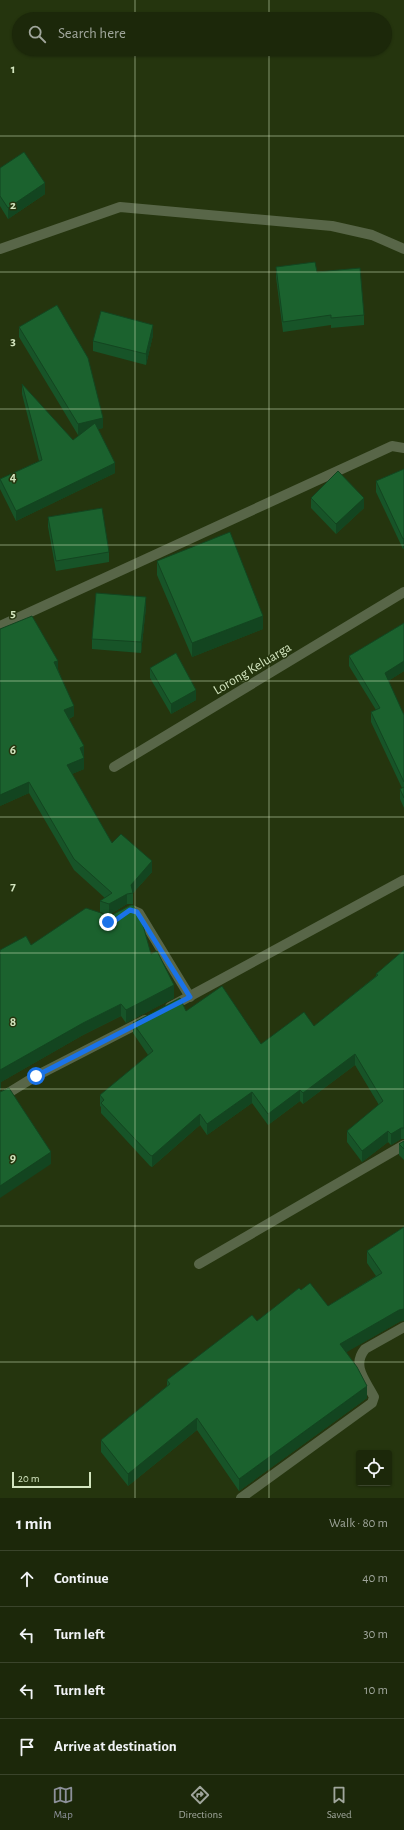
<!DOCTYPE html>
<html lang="en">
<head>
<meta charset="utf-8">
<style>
	:root { --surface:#1c280a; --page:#253013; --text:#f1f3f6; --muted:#a0a69c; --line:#3a442b; --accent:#8c9099 }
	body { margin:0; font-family:"Alegreya Sans",sans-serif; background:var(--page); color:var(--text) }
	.controls { position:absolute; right:12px; bottom:12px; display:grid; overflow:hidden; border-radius:4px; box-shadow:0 1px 3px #0004 }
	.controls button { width:36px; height:36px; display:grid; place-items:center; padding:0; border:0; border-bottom:1px solid var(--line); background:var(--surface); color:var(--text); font:20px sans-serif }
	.scale { position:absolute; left:12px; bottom:10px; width:79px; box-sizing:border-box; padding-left:4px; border:2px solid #d3e5bf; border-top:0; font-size:11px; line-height:14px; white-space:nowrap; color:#d3e5bf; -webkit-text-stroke:3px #25350e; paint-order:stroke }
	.stop { position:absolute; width:12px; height:12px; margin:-9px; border:3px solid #1a73e8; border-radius:50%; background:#fff }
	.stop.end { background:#1a73e8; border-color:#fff; box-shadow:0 1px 4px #0008 }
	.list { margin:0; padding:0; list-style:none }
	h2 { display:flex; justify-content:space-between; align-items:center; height:52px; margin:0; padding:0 16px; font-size:17px }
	h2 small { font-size:13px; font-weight:400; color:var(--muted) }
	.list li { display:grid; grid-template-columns:26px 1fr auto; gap:12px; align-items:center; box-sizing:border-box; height:56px; padding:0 16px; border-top:1px solid var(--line) }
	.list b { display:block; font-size:15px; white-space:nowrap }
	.list em { font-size:13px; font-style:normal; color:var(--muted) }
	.icon { flex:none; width:22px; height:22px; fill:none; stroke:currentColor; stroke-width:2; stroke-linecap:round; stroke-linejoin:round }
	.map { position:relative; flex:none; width:404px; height:1498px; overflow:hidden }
	.search { position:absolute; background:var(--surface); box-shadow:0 1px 3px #0004; left:12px; right:12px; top:12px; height:44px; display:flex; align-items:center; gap:10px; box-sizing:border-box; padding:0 14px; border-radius:22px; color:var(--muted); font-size:15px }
	.sheet { height:276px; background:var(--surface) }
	nav { display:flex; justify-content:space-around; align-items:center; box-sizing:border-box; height:56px; border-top:1px solid var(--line); background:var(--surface); font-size:11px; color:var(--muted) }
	nav a { display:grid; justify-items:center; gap:2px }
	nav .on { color:var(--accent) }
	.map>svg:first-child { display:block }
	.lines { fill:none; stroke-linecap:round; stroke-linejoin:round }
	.minor { stroke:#586648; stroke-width:10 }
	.wall { fill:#175428 }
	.shaded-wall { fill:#134520 }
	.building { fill:#1b622e; stroke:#134520 }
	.route { stroke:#1a73e8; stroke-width:5 }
	.grid { fill:none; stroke:#d3e5bf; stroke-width:1; stroke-opacity:0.55 }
	.labels { text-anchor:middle; stroke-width:3; stroke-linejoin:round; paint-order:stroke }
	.street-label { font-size:14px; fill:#d3e5bf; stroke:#25350e }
	.grid-label { font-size:13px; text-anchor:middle; font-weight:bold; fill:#d3e5bf; stroke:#25350e; stroke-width:3; stroke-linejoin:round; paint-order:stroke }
</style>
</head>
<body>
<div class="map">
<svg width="404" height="1498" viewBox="0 0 404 1498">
	<rect width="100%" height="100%" fill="#25350e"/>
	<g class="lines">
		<!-- minor -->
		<g class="minor">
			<path d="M0 249 120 207 332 226 372 235 404 249"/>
			<path d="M0 626 392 446 404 448"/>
			<path d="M114 767 404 592"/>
			<path d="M125 914 132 910 139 913 190 997"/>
			<path d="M170 1007 404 880"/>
			<path d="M0 1098 36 1076 145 1020"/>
			<path d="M199 1264 404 1145"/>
			<path d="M241 1498 372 1403 374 1397C366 1381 351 1366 365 1349L404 1327"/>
		</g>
	</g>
	<!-- wall -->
	<g class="wall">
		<path d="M0 168 45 194 8 219 0 206Z"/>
		<path d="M276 267 317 272 364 315V325L331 328V325L283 332 276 277Z"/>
		<path d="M19 327 103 428 98 429 115 473 16 521 0 489V479L39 461 22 394V384L73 440 81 434 78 435 19 337Z"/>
		<path d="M153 335 146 365 93 351V341Z"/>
		<path d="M404 469V548L403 549 376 492V481Z"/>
		<path d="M311 498 364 508 336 534 311 508Z"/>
		<path d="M48 517 109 552V562L56 571 48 527Z"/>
		<path d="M157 561 263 629 192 657 157 575Z"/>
		<path d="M146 607 141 653 92 649V639Z"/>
		<path d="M404 623V671L388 681 404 715V808L400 799V789L402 788 371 722V712L376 710 349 666V656Z"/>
		<path d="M150 668 196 700 171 714 150 678Z"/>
		<path d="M58 669 74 716 69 719 84 757V769L72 774 112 843 152 872 133 893V904H127L109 915 100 912V901L105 898 74 870 29 793 0 806Z"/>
		<path d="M31 945 151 954 174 998 126 1023 121 1016 83 1035 1 1082V1090L0 950Z"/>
		<path d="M404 950V1139H401L391 1145 388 1142 362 1162 347 1142V1131L379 1105 355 1065 303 1104 300 1101 268 1125 252 1103 207 1135 200 1125 152 1167 150 1166 101 1113V1107L100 1106V1095L148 1055 133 1033V1023L186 1011 261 1044 314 1026 376 976V974Z"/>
		<path d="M404 1141V1160L399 1155V1144Z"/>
		<path d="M404 1227 399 1322 346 1352 367 1398 239 1491 197 1430 128 1486 101 1452V1440L167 1386V1380L257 1321 301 1290 328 1306 376 1276 367 1263V1251Z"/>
	</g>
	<!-- shaded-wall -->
	<g class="shaded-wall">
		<path d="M45 183V194L8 219V208Z"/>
		<path d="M153 325V335L146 365V354Z"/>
		<path d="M103 418V428L78 435V424Z"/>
		<path d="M115 463V473L16 521V511Z"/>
		<path d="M364 498V508L336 534V524Z"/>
		<path d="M404 538V548L403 549V539Z"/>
		<path d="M146 597V607L141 653V642Z"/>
		<path d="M263 616V629L192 657V643Z"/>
		<path d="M58 661V671L54 662Z"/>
		<path d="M404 661V671L385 683V673Z"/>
		<path d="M196 690V700L171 714V704Z"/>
		<path d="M74 706V716L64 721V710Z"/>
		<path d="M84 746V757L80 748Z"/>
		<path d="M84 758V769L67 776V765Z"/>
		<path d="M29 782V793L0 806V795Z"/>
		<path d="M152 861V872L133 893 131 885Z"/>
		<path d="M127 894V904L109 915V904Z"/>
		<path d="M174 985V998L126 1023V1010Z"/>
		<path d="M121 1004V1016L83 1035 1 1082V1090L0 1091V1070L83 1023Z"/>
		<path d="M355 1054V1065L303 1104V1093Z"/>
		<path d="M300 1090V1101L268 1125V1114Z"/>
		<path d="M252 1092V1103L207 1135V1124Z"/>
		<path d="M200 1114V1125L152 1167V1156Z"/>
		<path d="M401 1128V1139L391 1145V1134Z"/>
		<path d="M388 1131V1142L362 1162V1151Z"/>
		<path d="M51 1152V1164L0 1198V1186Z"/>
		<path d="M404 1309V1321L399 1322 340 1356V1344L399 1310Z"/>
		<path d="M367 1386V1398L239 1491V1479Z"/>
		<path d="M197 1418V1430L128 1486V1474Z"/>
	</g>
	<!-- building -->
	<g class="building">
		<path d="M24 152 45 183 8 208 0 196V168Z"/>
		<path d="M315 262 317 272 360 268 364 315 331 318V315L283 322 276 267Z"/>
		<path d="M57 305 88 358 103 418 78 424 19 327Z"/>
		<path d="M101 311 153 325 146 354 93 341Z"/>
		<path d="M22 384 73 440 95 423 115 463 16 511 0 479 42 460Z"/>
		<path d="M404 469V538L403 539 376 481Z"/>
		<path d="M338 471 364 498 336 524 311 498Z"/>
		<path d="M102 508 109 552 56 561 48 517Z"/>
		<path d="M230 532 263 616 192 643 157 561Z"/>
		<path d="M96 593 146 597 141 642 92 639Z"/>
		<path d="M32 616 58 661 54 662 74 706 64 710 84 746 80 748 84 758 67 765 112 843 121 834 152 861 131 885 133 893 127 894 109 904 100 901 112 893 74 859 29 782 0 795V629Z"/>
		<path d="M404 623V661L385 673 404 715V782L371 712 380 708 349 656Z"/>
		<path d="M176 653 196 690 171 704 150 668Z"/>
		<path d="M404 787V798L400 789Z"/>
		<path d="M131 905H133L141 918 151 954 157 951 174 985 126 1010 121 1004 83 1023 0 1070V950L26 936 31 945 86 908 110 916Z"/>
		<path d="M404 950V1128H401L391 1134 388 1131 362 1151 347 1131 383 1101 355 1054 303 1093 300 1090 268 1114 252 1092 207 1124 200 1114 152 1156 150 1155 101 1103 104 1100 100 1095 153 1051 133 1023 180 998 186 1011 222 986 261 1044 304 1012 314 1026 378 975 376 974Z"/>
		<path d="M9 1088 51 1152 0 1186V1092Z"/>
		<path d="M404 1141V1149L399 1144Z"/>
		<path d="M404 1227V1309L399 1310 340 1344 357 1367 367 1386 239 1479 197 1418 128 1474 101 1440 170 1384 167 1380 252 1315 257 1321 299 1288 301 1290 310 1283 328 1306 382 1273 367 1251Z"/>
	</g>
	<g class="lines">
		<!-- route -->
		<path class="route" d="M36 1076 190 997 137 912 130 910 113 922H108"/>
	</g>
	<!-- grid -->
	<path class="grid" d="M135 0V19M269 0V19M135 49V1498M269 49V1498M0 136H404M0 272H404M0 409H404M0 545H404M0 681H404M0 817H404M0 953H404M0 1089H404M0 1226H404M0 1362H404"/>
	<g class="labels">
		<!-- street labels -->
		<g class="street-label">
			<text transform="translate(252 668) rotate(-31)" y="5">Lorong Keluarga</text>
		</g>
	</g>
	<g class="grid-label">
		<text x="13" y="73">1</text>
		<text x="13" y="209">2</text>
		<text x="13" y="345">3</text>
		<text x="13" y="481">4</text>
		<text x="13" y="617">5</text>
		<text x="13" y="754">6</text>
		<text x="13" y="890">7</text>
		<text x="13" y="1026">8</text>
		<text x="13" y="1162">9</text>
	</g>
</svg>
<div class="controls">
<button><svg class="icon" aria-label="locate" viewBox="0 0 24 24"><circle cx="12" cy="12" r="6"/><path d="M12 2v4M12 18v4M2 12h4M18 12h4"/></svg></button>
</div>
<div class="scale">20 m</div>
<div class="stop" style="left:36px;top:1076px"></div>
<div class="stop end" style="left:108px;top:922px"></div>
<div class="search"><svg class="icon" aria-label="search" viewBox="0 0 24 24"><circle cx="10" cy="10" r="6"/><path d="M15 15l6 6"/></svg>Search here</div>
</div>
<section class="sheet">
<h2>1 min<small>Walk · 80 m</small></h2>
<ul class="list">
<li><svg class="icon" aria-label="ahead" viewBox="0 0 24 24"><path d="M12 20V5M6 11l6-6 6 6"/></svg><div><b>Continue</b></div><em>40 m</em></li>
<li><svg class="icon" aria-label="left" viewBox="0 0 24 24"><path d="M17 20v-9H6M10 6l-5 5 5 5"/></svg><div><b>Turn left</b></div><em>30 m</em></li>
<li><svg class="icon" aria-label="left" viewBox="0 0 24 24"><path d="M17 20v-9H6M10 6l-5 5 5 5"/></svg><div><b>Turn left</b></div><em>10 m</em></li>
<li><svg class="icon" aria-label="arrive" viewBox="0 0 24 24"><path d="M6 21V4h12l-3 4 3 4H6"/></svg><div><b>Arrive at destination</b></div></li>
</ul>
</section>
<nav>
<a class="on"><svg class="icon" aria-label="map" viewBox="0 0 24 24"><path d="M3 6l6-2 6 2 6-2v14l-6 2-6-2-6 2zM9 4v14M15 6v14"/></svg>Map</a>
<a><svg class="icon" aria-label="directions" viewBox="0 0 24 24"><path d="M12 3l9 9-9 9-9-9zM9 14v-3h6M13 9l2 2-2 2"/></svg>Directions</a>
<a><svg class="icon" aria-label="saved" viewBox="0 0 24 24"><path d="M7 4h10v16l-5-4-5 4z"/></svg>Saved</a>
</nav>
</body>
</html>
